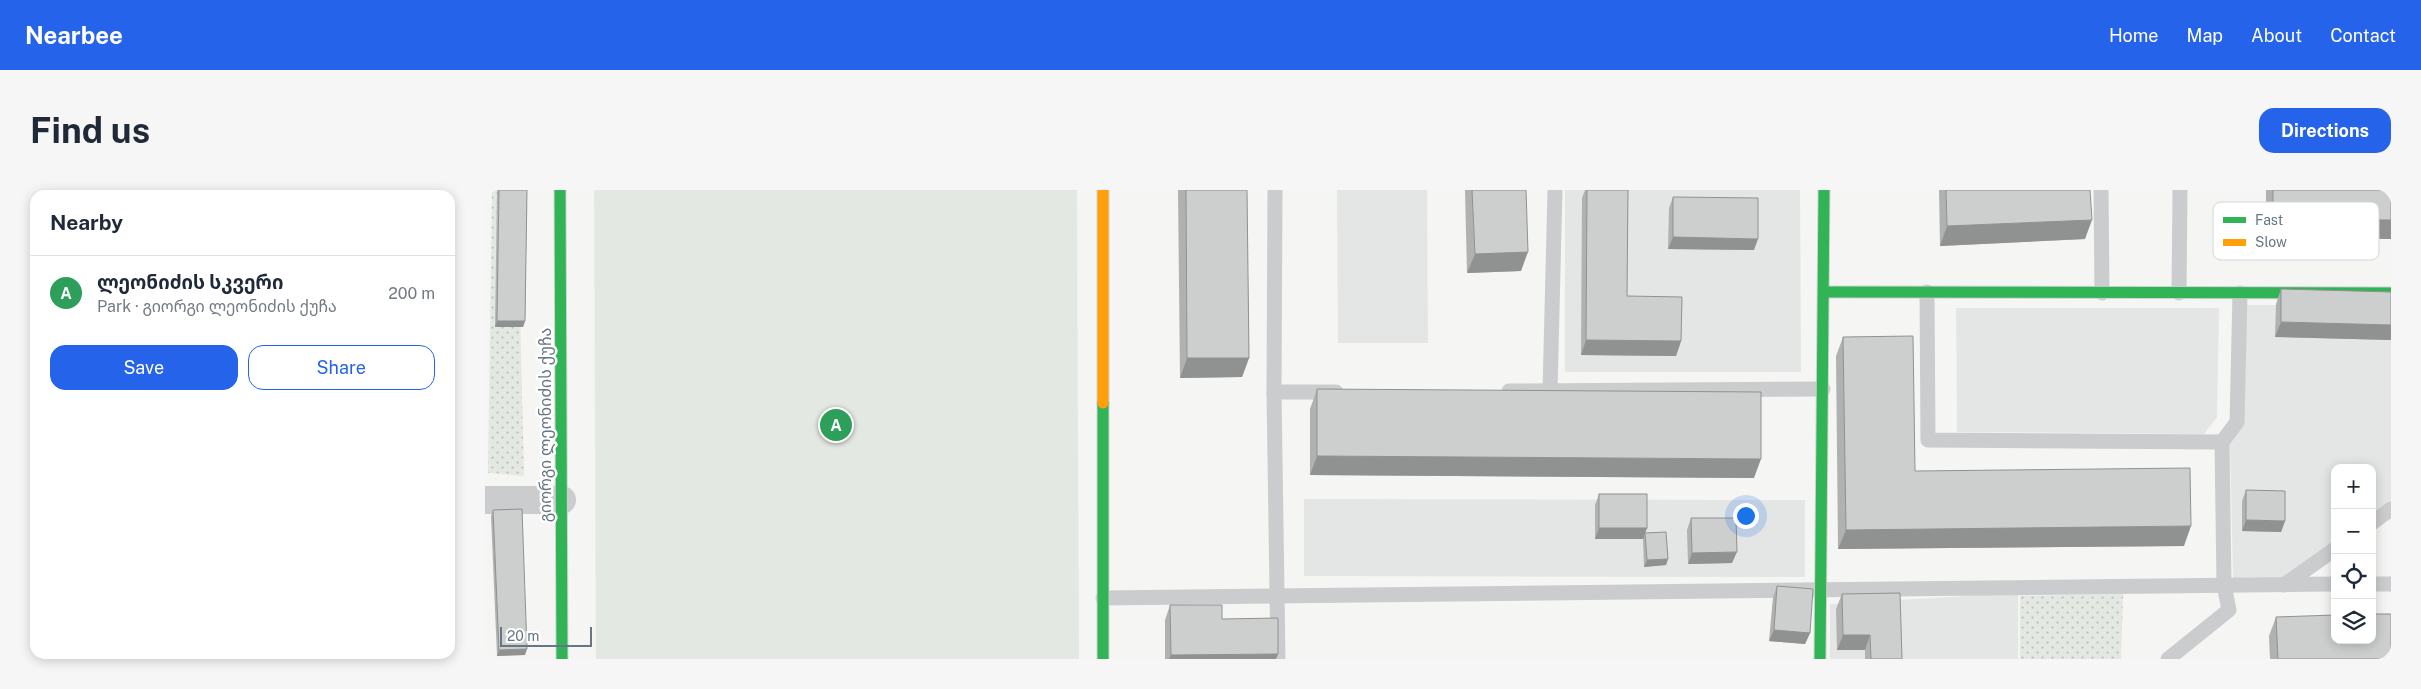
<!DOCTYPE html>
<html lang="en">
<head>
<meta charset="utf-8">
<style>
	:root { --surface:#fff; --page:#f6f6f7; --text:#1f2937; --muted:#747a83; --line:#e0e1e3; --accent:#2563eb }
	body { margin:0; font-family:"Public Sans","Noto Sans Georgian",sans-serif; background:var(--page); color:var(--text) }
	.controls { position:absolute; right:15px; bottom:15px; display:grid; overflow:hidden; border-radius:10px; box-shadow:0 2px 12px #0003 }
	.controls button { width:45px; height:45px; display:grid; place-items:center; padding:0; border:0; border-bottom:1px solid var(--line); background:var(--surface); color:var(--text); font:25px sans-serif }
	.scale { position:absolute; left:15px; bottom:12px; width:92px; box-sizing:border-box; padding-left:5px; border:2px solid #667683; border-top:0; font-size:14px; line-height:18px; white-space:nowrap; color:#667683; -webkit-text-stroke:4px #fff; paint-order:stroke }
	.you { position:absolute; left:1260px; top:325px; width:18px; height:18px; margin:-12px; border:4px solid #fff; border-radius:50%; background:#1a73e8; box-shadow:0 0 0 8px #1a73e833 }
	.badge { display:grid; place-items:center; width:32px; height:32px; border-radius:50%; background:var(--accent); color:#fff; font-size:16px; font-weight:700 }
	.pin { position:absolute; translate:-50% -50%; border:2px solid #fff; box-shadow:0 1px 5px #0006 }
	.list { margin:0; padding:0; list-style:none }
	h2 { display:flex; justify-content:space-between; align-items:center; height:65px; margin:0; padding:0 20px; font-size:21px }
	h2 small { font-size:16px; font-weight:400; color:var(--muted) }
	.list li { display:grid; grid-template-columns:32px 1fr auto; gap:15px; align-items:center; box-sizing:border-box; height:75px; padding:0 20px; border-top:1px solid var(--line) }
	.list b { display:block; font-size:19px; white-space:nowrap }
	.list p { margin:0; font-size:16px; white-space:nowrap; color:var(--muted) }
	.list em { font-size:16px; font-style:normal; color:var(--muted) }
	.actions { display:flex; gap:10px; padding:15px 20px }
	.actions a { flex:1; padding:11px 0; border:1px solid var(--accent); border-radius:15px; text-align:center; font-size:18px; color:var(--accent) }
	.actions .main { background:var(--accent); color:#fff }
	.icon { flex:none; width:28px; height:28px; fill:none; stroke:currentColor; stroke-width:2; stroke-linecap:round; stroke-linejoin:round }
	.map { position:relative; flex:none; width:1906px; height:469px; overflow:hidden; border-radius:15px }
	header { display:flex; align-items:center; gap:30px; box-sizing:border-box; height:70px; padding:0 25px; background:var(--accent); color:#fff }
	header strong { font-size:24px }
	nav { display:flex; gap:28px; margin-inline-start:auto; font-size:18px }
	.intro { display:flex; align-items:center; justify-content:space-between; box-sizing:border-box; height:120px; padding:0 30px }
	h1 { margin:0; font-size:35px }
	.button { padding:12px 22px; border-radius:15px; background:var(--accent); color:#fff; font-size:18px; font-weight:700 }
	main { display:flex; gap:30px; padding:0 30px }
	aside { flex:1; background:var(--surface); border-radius:15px; box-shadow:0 2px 12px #0003 }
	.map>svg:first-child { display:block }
	.built { fill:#e4e5e5 }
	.grass { fill:url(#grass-dots) }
	.green { fill:#e4e8e2 }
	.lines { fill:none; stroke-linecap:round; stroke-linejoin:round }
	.fast-casing { stroke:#d1d2d2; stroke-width:13 }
	.slow-casing { stroke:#d1d2d2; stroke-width:13 }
	.lane { stroke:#cacccd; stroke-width:15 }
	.street { stroke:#cacccd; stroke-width:28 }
	.fast { stroke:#30b455; stroke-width:11 }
	.slow { stroke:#ff9f0a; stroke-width:11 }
	.wall { fill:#b0b2b2 }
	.shaded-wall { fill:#909191 }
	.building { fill:#cdcfcf; stroke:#909191 }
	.labels { text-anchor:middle; stroke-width:5; stroke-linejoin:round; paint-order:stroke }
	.street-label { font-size:16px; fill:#667683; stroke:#fff }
	.key { fill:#fff; stroke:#d1d6da; stroke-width:1 }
	.key-label { font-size:14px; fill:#667683 }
</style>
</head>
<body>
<header>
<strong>Nearbee</strong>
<nav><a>Home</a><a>Map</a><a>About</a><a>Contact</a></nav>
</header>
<div class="intro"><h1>Find us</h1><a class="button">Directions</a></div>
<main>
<aside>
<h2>Nearby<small></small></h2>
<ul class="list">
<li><span class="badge" style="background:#2e9e5b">A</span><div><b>ლეონიძის სკვერი</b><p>Park · გიორგი ლეონიძის ქუჩა</p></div><em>200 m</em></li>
</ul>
<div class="actions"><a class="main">Save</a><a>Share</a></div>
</aside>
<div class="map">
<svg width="1906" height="469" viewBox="0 0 1906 469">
	<defs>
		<pattern id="grass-dots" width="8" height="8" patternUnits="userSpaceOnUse" patternTransform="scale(1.25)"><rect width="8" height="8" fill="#e4e8e2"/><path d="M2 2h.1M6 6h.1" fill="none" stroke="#bdc1bd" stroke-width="1.8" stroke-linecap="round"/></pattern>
	</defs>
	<rect width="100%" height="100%" fill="#f5f5f4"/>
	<!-- built -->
	<g class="built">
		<path d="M852 0H942L943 153H853Z"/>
		<path d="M1080 0H1315L1316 182H1080Z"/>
		<path d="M1761 115H1906V313L1887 326V278H1850V353L1802 387 1748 388 1745 252Z"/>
		<path d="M1471 118H1734L1732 227 1719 244 1472 242Z"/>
		<path d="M819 309 1320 310V387L819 386Z"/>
		<path d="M1533 403V469H1345V414Z"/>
	</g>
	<!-- grass -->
	<g class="grass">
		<path d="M7 0H32L39 286 3 283Z"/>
		<path d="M1638 404 1636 469H1535V406Z"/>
	</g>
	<!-- green -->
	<path class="green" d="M109 0H592L594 469H111Z"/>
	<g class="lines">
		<!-- fast casing -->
		<g class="fast-casing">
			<g id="fast">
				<path d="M75 0 77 469"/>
				<path d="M1339 102 1906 103"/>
				<path d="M618 213V469"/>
				<path d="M1335 469 1339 0"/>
			</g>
		</g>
		<!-- slow casing -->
		<g class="slow-casing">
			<path id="slow" d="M618 0V213"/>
		</g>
		<!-- lane -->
		<g class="lane">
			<path d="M790 0 789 202 793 469"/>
			<path d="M1616 0 1617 103"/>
			<path d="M1442 102 1443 250 1737 252"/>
			<path d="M1694 103 1695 0"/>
			<path d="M1024 201 1338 199"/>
			<path d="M1065 201 1070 0"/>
			<path d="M789 202H851"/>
			<path d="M1887 333 1906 319"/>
			<path d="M1887 394H1906"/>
			<path d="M1799 395 1850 359"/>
			<path d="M618 408 1850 394"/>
			<path d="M1683 469 1744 420 1739 395 1737 252 1752 232 1755 103"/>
		</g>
		<!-- street -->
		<path class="street" d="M0 310H77"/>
		<!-- fast -->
		<use href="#fast" class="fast"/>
		<!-- slow -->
		<use href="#slow" class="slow"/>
	</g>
	<!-- wall -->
	<g class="wall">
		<path d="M12 0H42L40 131 38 137H10Z"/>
		<path d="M693 0H762L764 168 757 187 695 188Z"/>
		<path d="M980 0H1041L1036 81 982 83Z"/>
		<path d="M1100 0H1143L1142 106 1196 151 1191 166 1096 165 1097 8Z"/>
		<path d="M1454 0H1605L1600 49 1455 56Z"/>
		<path d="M1781 0H1906L1781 48Z"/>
		<path d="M1188 7 1269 60 1183 59 1184 18Z"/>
		<path d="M1796 99 1906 102V150L1790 147 1791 114Z"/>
		<path d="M1358 147 1430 281 1699 356 1353 359 1351 166Z"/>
		<path d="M832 199 1269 288 825 285V219Z"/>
		<path d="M1761 300 1800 331 1796 342 1757 341V311Z"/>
		<path d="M1114 304 1162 338 1160 343 1183 369 1181 375 1159 377 1158 349H1110V315Z"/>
		<path d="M8 320 40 465 12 466 6 326Z"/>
		<path d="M1206 328 1247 373 1203 374 1202 340Z"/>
		<path d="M1292 396 1325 443 1320 454 1284 451 1288 407Z"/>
		<path d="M1357 404 1417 469H1380V460H1352L1351 419Z"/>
		<path d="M685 415 737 429 793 464 791 469H680V430Z"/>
		<path d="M1791 427 1906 469H1785L1784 446Z"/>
	</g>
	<!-- shaded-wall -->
	<g class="shaded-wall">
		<path d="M1788 29 1906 30V49L1781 48Z"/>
		<path d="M1607 30 1600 49 1455 56 1462 36Z"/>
		<path d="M1188 47 1273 49 1269 60 1183 59Z"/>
		<path d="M1043 62 1036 81 982 83 990 64Z"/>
		<path d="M12 131H40L38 137H10Z"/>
		<path d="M1796 132 1906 135V150L1790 147Z"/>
		<path d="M1101 150 1196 151 1191 166 1096 165Z"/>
		<path d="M702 168H764L757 187 695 188Z"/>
		<path d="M832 266 1276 269 1269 288 825 285Z"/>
		<path d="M1761 330 1800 331 1796 342 1757 341Z"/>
		<path d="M1706 336 1699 356 1353 359 1361 340Z"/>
		<path d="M1114 338H1162L1158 349H1110Z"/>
		<path d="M1252 362 1247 373 1203 374 1207 363Z"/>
		<path d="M1183 369 1181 375 1159 377 1162 370Z"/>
		<path d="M1289 440 1325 443 1320 454 1284 451Z"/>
		<path d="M1358 445H1385L1380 460H1352Z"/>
		<path d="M42 459 40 465 12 466 14 460Z"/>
		<path d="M793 464 791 469H684L686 465Z"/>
	</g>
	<!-- building -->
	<g class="building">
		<path d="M14 0H42L40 131H12Z"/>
		<path d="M701 0H762L764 168H702Z"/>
		<path d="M987 0H1041L1043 62 990 64Z"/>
		<path d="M1102 0H1143L1142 106 1197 107 1196 151 1101 150Z"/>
		<path d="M1461 0H1605L1607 30 1462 36Z"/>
		<path d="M1788 0H1906V30L1788 29Z"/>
		<path d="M1188 7 1273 8V49L1188 47Z"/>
		<path d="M1796 99 1906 102V135L1796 132Z"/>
		<path d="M1428 146 1430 281 1705 278 1706 336 1361 340 1358 147Z"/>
		<path d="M832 199 1276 202V269L832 266Z"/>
		<path d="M1761 300 1800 301V331L1761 330Z"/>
		<rect x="1114" y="304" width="48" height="34"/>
		<path d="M37 319 42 459 14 460 8 320Z"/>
		<path d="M1206 328H1251L1252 362 1207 363Z"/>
		<path d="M1181 342 1183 369 1162 370 1160 343Z"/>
		<path d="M1292 396 1328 399 1325 443 1289 440Z"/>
		<path d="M1415 403 1417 469H1386L1385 445H1358L1357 404Z"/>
		<path d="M685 415H737V429L793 428V464L686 465Z"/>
		<path d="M1887 424H1906V469H1793L1791 427 1850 425V450H1887Z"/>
	</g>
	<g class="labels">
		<!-- street labels -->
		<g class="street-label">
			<text transform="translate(60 235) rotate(-90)" y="6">გიორგი ლეონიძის ქუჩა</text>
		</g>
	</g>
	<!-- legend -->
	<rect x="1728" y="12" width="166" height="58" rx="8" class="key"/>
	<rect x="1738" y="27" width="23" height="6" fill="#30b455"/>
	<rect x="1738" y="49" width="23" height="7" fill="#ff9f0a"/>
	<g class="key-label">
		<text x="1770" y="35">Fast</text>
		<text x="1770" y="57">Slow</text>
	</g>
</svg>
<div class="controls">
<button>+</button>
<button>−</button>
<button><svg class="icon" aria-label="locate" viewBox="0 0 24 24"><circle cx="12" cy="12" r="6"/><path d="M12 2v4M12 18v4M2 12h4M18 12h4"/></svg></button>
<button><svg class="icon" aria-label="layers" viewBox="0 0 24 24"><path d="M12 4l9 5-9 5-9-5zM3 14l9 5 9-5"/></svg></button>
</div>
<div class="scale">20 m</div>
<div class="you"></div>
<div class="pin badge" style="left:351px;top:235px;background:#2e9e5b">A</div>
</div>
</main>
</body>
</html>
